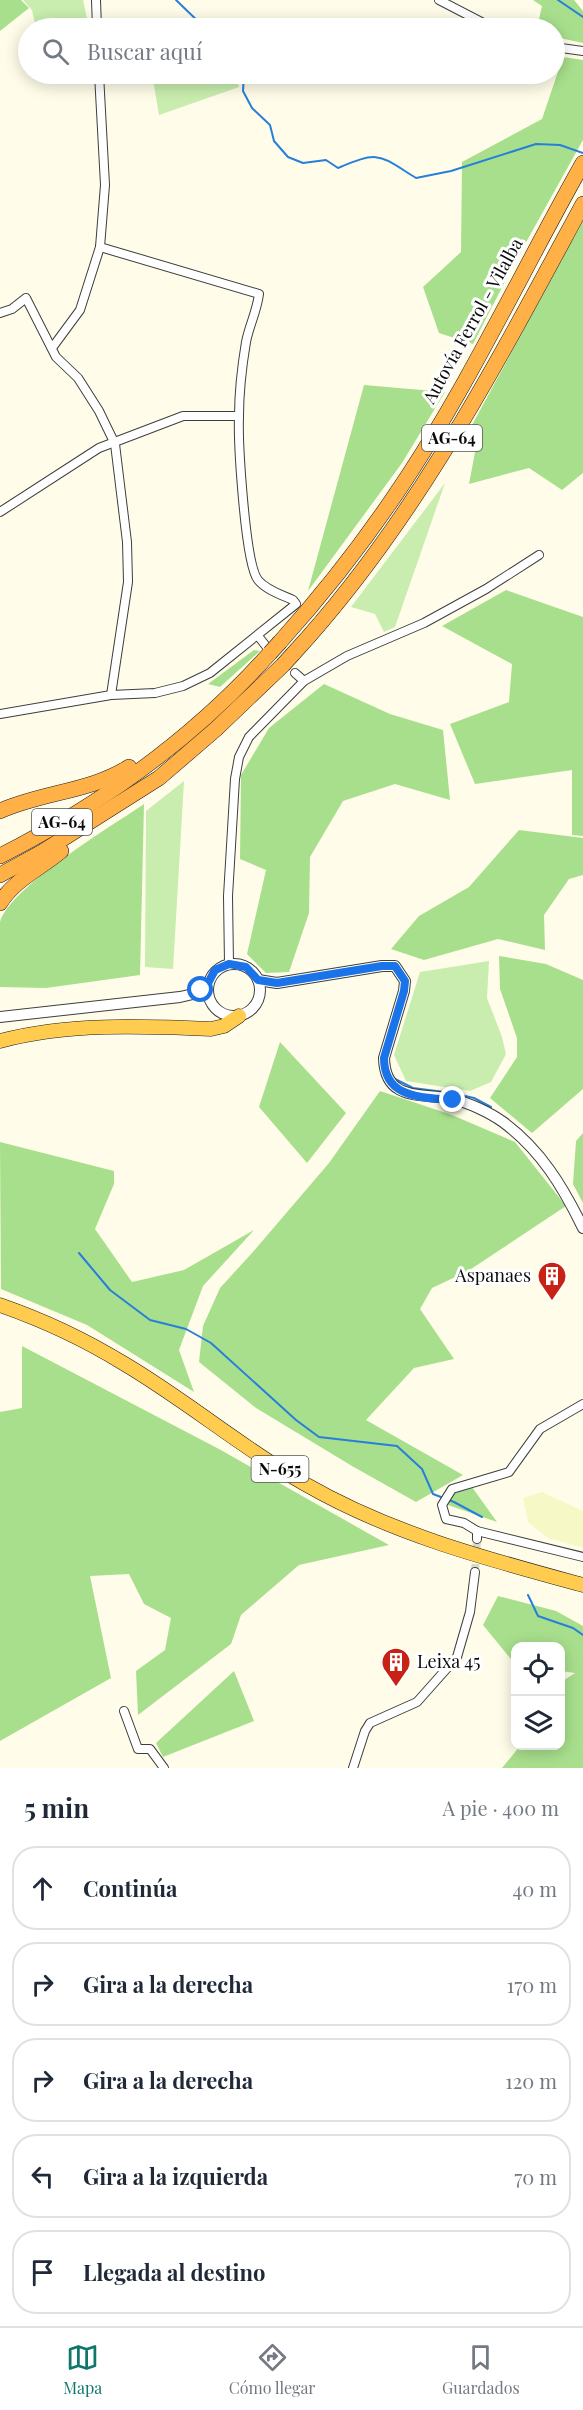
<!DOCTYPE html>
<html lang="es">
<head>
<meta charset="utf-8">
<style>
	:root { --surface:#fff; --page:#f6f6f7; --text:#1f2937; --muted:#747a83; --line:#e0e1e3; --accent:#0f766e }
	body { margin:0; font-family:"Playfair Display",serif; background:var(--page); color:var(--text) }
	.controls { position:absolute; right:18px; bottom:18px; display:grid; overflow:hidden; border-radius:12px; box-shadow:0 3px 15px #0003 }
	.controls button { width:54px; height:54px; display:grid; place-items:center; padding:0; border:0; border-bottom:2px solid var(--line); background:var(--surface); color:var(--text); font:30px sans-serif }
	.stop { position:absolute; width:18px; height:18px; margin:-14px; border:4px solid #1a73e8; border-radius:50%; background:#fff }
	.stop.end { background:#1a73e8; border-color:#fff; box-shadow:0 2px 6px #0008 }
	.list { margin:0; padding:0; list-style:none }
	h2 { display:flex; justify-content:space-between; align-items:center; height:78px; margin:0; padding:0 24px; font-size:26px }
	h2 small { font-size:20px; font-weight:400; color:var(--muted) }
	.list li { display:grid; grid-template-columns:39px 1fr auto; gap:18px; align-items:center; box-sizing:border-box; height:84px; margin:0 12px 12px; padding:0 12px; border:2px solid var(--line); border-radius:24px }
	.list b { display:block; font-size:22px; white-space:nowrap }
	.list em { font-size:20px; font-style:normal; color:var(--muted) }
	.icon { flex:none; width:33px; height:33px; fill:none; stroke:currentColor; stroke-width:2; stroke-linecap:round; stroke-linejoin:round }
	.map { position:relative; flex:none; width:583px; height:1768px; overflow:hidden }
	.search { position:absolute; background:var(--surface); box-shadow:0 3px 15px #0003; left:18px; right:18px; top:18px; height:66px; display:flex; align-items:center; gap:15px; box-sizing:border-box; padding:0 21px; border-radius:33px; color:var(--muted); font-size:22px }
	.sheet { height:558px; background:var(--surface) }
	nav { display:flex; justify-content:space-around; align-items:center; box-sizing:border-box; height:84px; border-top:2px solid var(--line); background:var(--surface); font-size:16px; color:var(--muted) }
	nav a { display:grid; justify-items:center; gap:3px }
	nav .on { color:var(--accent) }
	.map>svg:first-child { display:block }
	.farmland { fill:#f6f8c6 }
	.green { fill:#c8edae }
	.forest { fill:#a8df8c }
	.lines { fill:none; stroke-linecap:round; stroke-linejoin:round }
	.stream { stroke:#277fdb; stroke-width:2 }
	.minor-tunnel { stroke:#dad9c8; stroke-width:8; stroke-dasharray:8 4; stroke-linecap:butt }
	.minor-casing { stroke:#3e3e3e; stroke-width:10 }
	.tertiary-casing { stroke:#3e3e3e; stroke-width:12 }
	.trunk-casing { stroke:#1c1c1c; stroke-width:15 }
	.motorway-casing { stroke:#1c1c1c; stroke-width:16 }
	.minor { stroke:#fff; stroke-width:8 }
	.tertiary { stroke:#fff; stroke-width:10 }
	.trunk { stroke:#ffcc50; stroke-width:14 }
	.motorway { stroke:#ffb047; stroke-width:15 }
	.motorway-bridge-casing { stroke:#1c1c1c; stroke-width:16; stroke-linecap:butt }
	.motorway-bridge { stroke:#ffb047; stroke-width:15 }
	.route { stroke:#1a73e8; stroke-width:8 }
	.labels { text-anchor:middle; stroke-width:6; stroke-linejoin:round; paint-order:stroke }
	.shield { fill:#fff; stroke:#545454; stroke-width:1.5 }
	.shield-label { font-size:16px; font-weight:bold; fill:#0b0b0b }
	.street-label { font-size:18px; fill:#0b0b0b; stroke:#fff }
	.poi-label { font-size:18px; fill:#0b0b0b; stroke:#fff; text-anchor:end }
</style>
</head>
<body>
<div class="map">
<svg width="583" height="1768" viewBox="0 0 583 1768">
	<rect width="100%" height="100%" fill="#fffde9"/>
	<!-- farmland -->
	<path class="farmland" d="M542 1492 583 1511V1548L548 1538 528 1522 523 1498Z"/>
	<!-- green -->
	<g class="green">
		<path d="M23 0H83L89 28H36L32 10Z"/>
		<path d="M152 74H235L239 87 159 115Z"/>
		<path d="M445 483 395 627 384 632 375 614 351 607Z"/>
		<path d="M184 781 173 969 145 967 146 811Z"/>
		<path d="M489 961 487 998 502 1037 506 1054 491 1082 470 1091 406 1081 394 1055 420 972Z"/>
	</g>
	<!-- forest -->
	<g class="forest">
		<path d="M0 0H21L29 8 0 31Z"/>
		<path d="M533 0H574L583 11V43L555 37 554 28H537L542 6Z"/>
		<path d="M563 57 583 60V140L515 262 473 344 439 333 423 287 461 252 462 162 542 119Z"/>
		<path d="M583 221V473L562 490 529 468 469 484 476 447 466 436Z"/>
		<path d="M364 385 445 392 402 463 308 591Z"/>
		<path d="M506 590 583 617V836L572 835V770L475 784 450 724 509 702 512 664 442 626Z"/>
		<path d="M254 650 260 651 220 687 208 684Z"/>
		<path d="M324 684 390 714 443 730 450 800 395 784 343 801 310 857 309 913 289 972 266 973 247 954 266 870 240 859 241 775 269 728Z"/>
		<path d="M144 804 140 975 46 988 0 987C0 971 0 936 0 922 10 887 112 826 144 804Z"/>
		<path d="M519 830 583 838V875L569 879 544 915 545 950 498 939 424 960 391 949 419 916 469 887Z"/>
		<path d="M499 956 546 964 583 980V1089L532 1133 490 1098 517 1057V1038L500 989Z"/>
		<path d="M280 1042 346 1113 307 1163 259 1107Z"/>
		<path d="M380 1091 452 1115 515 1142 566 1206 468 1271 432 1288 420 1309 454 1359 414 1368 366 1420 463 1475 416 1502 352 1466 256 1408 199 1362 203 1326 220 1288 252 1253 329 1163Z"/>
		<path d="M583 1133V1203L573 1184 576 1141Z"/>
		<path d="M0 1142 114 1171V1184L95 1229 132 1282 184 1270 254 1230 203 1286 179 1350 194 1392 87 1325 1 1289Z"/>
		<path d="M22 1346 219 1449 389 1545 299 1565 241 1615 231 1644 138 1715 136 1671 165 1650 171 1618 144 1604 129 1574 90 1576 111 1678 0 1741V1412L22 1408Z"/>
		<path d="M472 1487 497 1522 448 1505 452 1493Z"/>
		<path d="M498 1596 556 1611 583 1626V1768H502L520 1746H560L561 1682 575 1673 561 1671 560 1646H516L515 1664 483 1625Z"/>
		<path d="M234 1671 254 1721 163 1757 156 1743Z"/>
	</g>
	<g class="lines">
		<!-- stream -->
		<g class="stream">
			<path d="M176 0 205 28"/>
			<path d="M558 0 583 17"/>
			<path d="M211 28H212"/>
			<path d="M244 74 243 91 252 108 270 125 274 141 288 157 303 163 326 160 338 168C380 150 379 155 416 178L451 171 536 144 560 145 583 153"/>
			<path d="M393 1078 413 1088 452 1093 474 1098 491 1107"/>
			<path d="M79 1253 110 1290 150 1320 186 1329 211 1343 296 1420 319 1437 397 1446 422 1469 433 1494 454 1502 482 1517"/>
			<path d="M528 1595 538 1616 573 1628 583 1635"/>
		</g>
		<!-- minor-tunnel -->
		<path class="minor-tunnel" d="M475 1572 477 1539"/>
		<!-- minor casing -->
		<g class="minor-casing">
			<g id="minor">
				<path d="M96 0 97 28"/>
				<path d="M439 0 493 28"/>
				<path d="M554 47 583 51"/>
				<path d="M0 313 12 309 26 298 56 357 78 378 99 411 115 444 127 542 128 582 111 695"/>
				<path d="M52 348 80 310 100 247 105 185 99 74"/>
				<path d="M0 512 99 448 183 416H239"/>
				<path d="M258 636 266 646"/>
				<path d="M295 673 304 681"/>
				<path d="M0 714 111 695 155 693 183 686 210 673 296 604 293 600C282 595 266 590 258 580 245 564 238 442 239 416 239 392 242 366 246 342 249 326 257 311 259 294L100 247"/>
				<path d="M229 964 228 896 235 779 239 757 249 737 304 681 347 656 424 623 486 589 539 555"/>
				<path d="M477 1531 464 1523 446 1519 442 1505 452 1489 509 1472 540 1429 583 1404"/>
				<path d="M477 1539V1531L583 1557"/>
				<path d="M124 1711 138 1749H150L164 1768"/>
				<path d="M353 1768 365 1731 370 1723 417 1702 457 1657 470 1612 475 1572"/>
			</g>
		</g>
		<!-- tertiary casing -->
		<g class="tertiary-casing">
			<g id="tertiary">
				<circle cx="234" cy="990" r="26"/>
				<path d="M258 980 277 983 382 966H395L405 981 404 991 384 1058C385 1102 422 1093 453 1099 469 1103 489 1112 503 1122 541 1150 563 1187 583 1228"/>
				<path d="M0 1017 180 997 193 994 207 985"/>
			</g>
		</g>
		<!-- trunk casing -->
		<g class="trunk-casing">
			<g id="trunk">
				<path d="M0 1041C67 1023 142 1026 211 1029L224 1026 239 1016"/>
				<path d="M0 1305C43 1320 84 1339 123 1363 186 1400 242 1448 305 1484 392 1534 487 1559 583 1585"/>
			</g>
		</g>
		<!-- motorway casing -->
		<g class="motorway-casing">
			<g id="motorway">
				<path d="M280 642C324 593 364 542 400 488 469 385 522 271 583 163"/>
				<path d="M293 654C415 522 498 361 583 204"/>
				<path d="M0 811C42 792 90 792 129 767"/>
				<path d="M0 856C100 805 195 737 270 653"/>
				<path d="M0 875 42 852 159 778 216 729 283 665"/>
				<path d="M0 903C14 880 41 868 61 851"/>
			</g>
		</g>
		<!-- minor -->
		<use href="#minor" class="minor"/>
		<!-- tertiary -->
		<use href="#tertiary" class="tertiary"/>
		<!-- trunk -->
		<use href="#trunk" class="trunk"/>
		<!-- motorway -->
		<use href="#motorway" class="motorway"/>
		<!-- motorway-bridge casing -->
		<g class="motorway-bridge-casing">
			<g id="motorway-bridge">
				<path d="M270 653 280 642"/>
				<path d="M283 665 293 654"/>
			</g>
		</g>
		<!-- motorway-bridge -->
		<use href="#motorway-bridge" class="motorway-bridge"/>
	</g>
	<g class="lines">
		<!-- route -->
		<path class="route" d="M201 990 207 985 215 970 229 964 246 967 258 980 277 983 382 966H395L405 981 404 991 384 1058C384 1099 422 1097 453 1100"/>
	</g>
	<!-- icons -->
	<defs>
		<g id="building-pin" transform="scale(1.5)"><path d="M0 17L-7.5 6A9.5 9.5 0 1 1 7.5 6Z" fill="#c82116" stroke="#fff"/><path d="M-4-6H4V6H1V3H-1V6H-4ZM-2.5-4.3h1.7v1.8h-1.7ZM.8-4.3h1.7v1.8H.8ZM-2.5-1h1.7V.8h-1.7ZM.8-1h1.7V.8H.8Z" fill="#fff"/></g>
	</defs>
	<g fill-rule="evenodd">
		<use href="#building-pin" x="552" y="1276"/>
		<use href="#building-pin" x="396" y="1662"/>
	</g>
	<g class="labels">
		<!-- shield labels -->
		<g class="shield">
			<rect x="422" y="425" width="60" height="26" rx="4.5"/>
			<rect x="32" y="809" width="60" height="26" rx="4.5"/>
			<rect x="251.5" y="1456" width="57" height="26" rx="4.5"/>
		</g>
		<g class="shield-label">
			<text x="452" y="444">AG-64</text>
			<text x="62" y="828">AG-64</text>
			<text x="280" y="1475">N-655</text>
		</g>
		<!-- street labels -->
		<g class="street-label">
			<text transform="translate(473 321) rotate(-61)" y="6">Autovía Ferrol - Vilalba</text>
		</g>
		<!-- poi labels -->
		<g class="poi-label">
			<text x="531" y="1282">Aspanaes</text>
			<text x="417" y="1668" text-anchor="start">Leixa 45</text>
		</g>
	</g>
</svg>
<div class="controls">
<button><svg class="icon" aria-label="locate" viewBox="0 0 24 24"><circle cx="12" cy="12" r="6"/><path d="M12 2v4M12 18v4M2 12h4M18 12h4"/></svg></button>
<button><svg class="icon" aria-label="layers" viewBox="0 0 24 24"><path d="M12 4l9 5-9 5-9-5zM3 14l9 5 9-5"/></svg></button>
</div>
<div class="stop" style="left:201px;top:990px"></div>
<div class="stop end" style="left:453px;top:1100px"></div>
<div class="search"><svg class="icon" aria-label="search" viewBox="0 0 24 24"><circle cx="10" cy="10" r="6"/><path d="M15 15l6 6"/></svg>Buscar aquí</div>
</div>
<section class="sheet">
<h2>5 min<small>A pie · 400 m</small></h2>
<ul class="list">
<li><svg class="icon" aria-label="ahead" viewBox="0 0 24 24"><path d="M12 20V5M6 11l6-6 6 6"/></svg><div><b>Continúa</b></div><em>40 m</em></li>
<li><svg class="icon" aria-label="right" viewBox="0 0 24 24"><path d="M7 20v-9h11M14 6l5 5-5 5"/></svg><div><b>Gira a la derecha</b></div><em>170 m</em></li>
<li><svg class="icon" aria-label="right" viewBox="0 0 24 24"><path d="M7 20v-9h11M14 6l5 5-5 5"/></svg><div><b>Gira a la derecha</b></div><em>120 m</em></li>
<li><svg class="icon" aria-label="left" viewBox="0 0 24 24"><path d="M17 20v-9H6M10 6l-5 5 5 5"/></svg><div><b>Gira a la izquierda</b></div><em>70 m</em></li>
<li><svg class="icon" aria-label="arrive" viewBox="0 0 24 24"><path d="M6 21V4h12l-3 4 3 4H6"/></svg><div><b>Llegada al destino</b></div></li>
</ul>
</section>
<nav>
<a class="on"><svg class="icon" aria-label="map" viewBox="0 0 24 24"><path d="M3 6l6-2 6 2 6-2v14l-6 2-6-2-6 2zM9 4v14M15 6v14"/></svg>Mapa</a>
<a><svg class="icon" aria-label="directions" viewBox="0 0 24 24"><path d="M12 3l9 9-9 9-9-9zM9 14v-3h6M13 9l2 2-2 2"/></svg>Cómo llegar</a>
<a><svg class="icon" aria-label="saved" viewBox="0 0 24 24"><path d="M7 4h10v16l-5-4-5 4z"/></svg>Guardados</a>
</nav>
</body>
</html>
